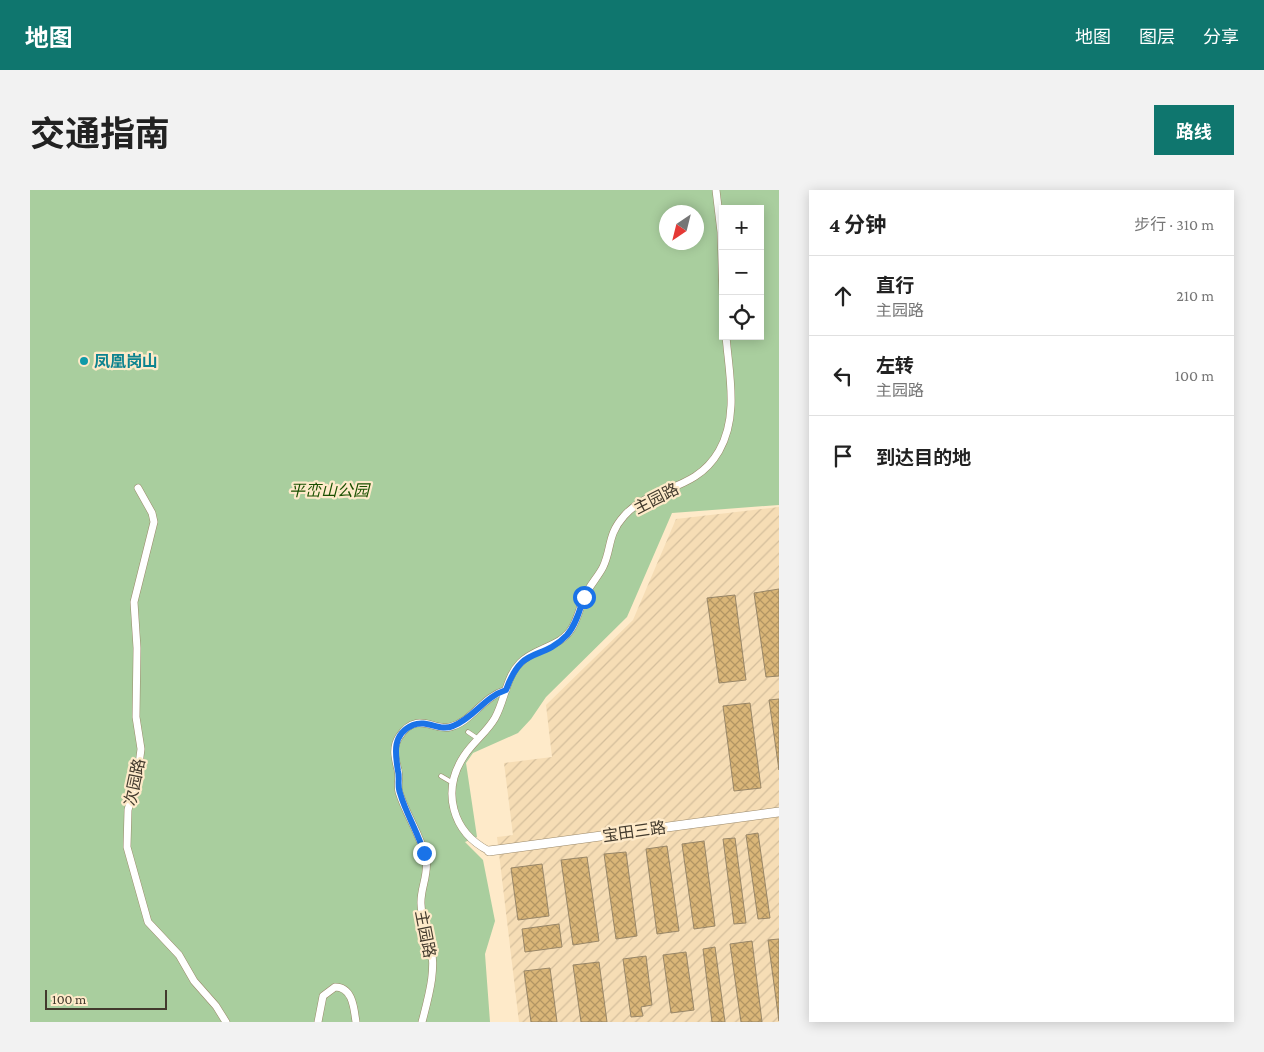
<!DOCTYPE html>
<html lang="zh">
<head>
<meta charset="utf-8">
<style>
	:root { --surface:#fff; --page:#f2f2f2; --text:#222; --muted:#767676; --line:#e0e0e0; --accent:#0f766e }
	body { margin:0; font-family:"Crimson Pro","Noto Sans SC",serif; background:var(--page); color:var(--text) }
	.controls { position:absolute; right:15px; top:15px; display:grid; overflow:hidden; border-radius:0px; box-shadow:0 2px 12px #0003 }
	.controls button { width:45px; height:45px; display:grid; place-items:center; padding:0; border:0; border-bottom:1px solid var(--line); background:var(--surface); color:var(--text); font:25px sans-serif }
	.compass { position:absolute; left:629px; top:15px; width:45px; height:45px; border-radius:50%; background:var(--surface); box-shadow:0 2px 12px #0003; rotate:215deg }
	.scale { position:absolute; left:15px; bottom:12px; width:122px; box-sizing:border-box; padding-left:5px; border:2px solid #423a2d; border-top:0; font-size:14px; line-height:18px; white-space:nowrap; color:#423a2d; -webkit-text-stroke:4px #feeac9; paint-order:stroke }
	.stop { position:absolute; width:15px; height:15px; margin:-11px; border:4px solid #1a73e8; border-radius:50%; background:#fff }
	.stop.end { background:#1a73e8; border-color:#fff; box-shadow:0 1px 5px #0008 }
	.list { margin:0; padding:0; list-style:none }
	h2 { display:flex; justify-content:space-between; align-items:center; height:65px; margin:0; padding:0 20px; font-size:21px }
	h2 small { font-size:16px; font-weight:400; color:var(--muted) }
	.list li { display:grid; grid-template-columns:32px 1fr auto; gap:15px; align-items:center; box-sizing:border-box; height:80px; padding:0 20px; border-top:1px solid var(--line) }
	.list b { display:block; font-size:19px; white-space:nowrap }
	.list p { margin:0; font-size:16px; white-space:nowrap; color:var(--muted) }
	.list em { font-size:16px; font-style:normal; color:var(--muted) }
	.icon { flex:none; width:28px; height:28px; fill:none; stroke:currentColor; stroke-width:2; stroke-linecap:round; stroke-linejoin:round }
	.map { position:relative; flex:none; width:749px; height:832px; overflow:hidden; border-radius:0px }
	header { display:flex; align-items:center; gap:30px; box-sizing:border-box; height:70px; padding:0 25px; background:var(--accent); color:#fff }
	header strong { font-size:24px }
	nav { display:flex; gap:28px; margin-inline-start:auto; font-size:18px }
	.intro { display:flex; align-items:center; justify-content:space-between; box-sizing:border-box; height:120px; padding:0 30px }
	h1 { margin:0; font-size:35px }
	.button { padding:12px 22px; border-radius:0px; background:var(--accent); color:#fff; font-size:18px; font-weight:700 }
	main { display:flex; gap:30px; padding:0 30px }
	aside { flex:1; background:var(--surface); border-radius:0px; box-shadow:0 2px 12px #0003 }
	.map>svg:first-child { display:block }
	.industrial { fill:url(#industrial-furrows) }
	.park { fill:#a9ce9e; fill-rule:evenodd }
	.building { fill:url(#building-cross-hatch); stroke:#988667 }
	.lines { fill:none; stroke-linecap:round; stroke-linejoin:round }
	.service-casing { stroke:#9a8869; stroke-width:5 }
	.minor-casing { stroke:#9a8869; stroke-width:8 }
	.tertiary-casing { stroke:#9a8869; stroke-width:10 }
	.service { stroke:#fff; stroke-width:4 }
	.minor { stroke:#fff; stroke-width:7 }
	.tertiary { stroke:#fff; stroke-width:9 }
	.route { stroke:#1a73e8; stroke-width:6 }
	.culture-dot { fill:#0f9aa8; stroke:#feeac9; stroke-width:2 }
	.labels { text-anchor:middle; stroke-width:4.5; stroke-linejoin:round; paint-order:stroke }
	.culture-label { font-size:16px; font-weight:bold; fill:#0d838f; stroke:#feeac9; text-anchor:start }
	.park-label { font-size:16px; font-style:italic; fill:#1a5000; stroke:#feeac9 }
	.street-label { font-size:16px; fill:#423a2d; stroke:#feeac9 }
</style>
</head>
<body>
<header>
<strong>地图</strong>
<nav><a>地图</a><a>图层</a><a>分享</a></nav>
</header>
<div class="intro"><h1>交通指南</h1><a class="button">路线</a></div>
<main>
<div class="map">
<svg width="749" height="832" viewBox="0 0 749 832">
	<defs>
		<pattern id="industrial-furrows" width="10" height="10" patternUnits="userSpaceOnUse" patternTransform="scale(1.25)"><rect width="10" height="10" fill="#f6ddb5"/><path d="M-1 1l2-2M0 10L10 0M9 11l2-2" fill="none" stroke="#d4be9c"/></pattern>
		<pattern id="building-cross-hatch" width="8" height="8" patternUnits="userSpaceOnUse" patternTransform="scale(1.25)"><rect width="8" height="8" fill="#dab678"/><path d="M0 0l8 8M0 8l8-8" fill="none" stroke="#b29563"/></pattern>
	</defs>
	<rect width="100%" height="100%" fill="#feeac9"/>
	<!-- industrial -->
	<path class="industrial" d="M749 317V832H489L467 647 483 645 474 573 522 567 516 515 603 430 646 329Z"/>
	<!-- park -->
	<path class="park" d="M0 0H749V315L642 323 597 427 516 507 501 529 488 543 443 563 436 573 447 647 435 652 453 670 465 731 455 764 460 832H0ZM693 19H730V146H693ZM636 22H666V52H636Z"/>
	<!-- building -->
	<g class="building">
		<path d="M749 399V486L736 487 724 403Z"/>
		<path d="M705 405 716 490 689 493 677 408Z"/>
		<path d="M749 509V580L739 510Z"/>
		<path d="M720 513 731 598 704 601 693 516Z"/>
		<path d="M728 643 740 728 728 729 716 645Z"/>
		<path d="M705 648 716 733 704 734 693 649Z"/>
		<path d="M674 651 685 736 664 739 652 654Z"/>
		<path d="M637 656 649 741 627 744 616 659Z"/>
		<path d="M596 662 607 746 586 749 574 664Z"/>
		<path d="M557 667 569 751 543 755 531 670Z"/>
		<path d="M512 674 519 726 488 730 481 678Z"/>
		<path d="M529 734 532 757 495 762 492 739Z"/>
		<path d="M749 749V831L738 750Z"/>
		<path d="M722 751 732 832H711L700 754Z"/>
		<path d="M685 757 695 832H682L673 759Z"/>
		<path d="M656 762 664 820 641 823 633 765Z"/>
		<path d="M616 766 622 815 611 817 613 826 601 827 593 769Z"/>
		<path d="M569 772 577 832H551L543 775Z"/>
		<path d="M520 778 527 832H501L494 781Z"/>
	</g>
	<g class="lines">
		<!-- service casing -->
		<g class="service-casing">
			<g id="service">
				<path d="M438 542 447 548"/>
				<path d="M411 586 423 593"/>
			</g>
		</g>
		<!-- minor casing -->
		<g class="minor-casing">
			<g id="minor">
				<path d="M686 0 691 42 693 107"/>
				<path d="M108 298 122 323 124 332 104 412 107 458 106 527 111 559 108 582 98 620 97 657 118 732 149 765 164 791 186 816 196 832"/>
				<path d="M459 661C422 642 411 601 434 566 443 552 457 542 465 528 475 510 476 487 490 473 505 457 530 458 542 438 548 428 550 416 555 406 559 396 568 387 573 377 582 358 577 345 594 326 621 295 665 303 689 261 709 226 699 184 696 146"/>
				<path d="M288 832 293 806 305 797C323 797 324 819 326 832"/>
				<path d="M392 832C399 805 407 779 400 750 397 738 391 726 391 714 390 699 399 684 396 669 391 645 376 625 369 602 367 595 370 587 368 580 365 568 362 558 369 547 386 520 404 541 420 537 442 532 452 507 476 500"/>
			</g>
		</g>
		<!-- tertiary casing -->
		<g class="tertiary-casing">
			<path id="tertiary" d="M459 661 749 622"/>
		</g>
		<!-- service -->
		<use href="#service" class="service"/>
		<!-- minor -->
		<use href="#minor" class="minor"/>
		<!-- tertiary -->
		<use href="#tertiary" class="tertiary"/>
	</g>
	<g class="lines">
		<!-- route -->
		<path class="route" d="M394 663C388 642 376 624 370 603 367 596 370 588 368 581 365 563 362 544 383 535 397 529 410 542 423 536 444 528 454 507 476 500 493 453 510 473 537 445 546 435 550 419 554 407"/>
	</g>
	<!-- markers -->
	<circle class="culture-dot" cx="54" cy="171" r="5"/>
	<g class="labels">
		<!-- culture labels -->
		<g class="culture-label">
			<text x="64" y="177">凤凰岗山</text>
		</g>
		<!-- park labels -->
		<g class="park-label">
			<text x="299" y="306">平峦山公园</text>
		</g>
		<!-- street labels -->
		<g class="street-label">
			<text transform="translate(626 308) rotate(-27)" y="6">主园路</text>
			<text transform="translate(104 592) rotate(-78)" y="6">次园路</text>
			<text transform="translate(604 641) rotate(-8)" y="6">宝田三路</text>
			<text transform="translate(396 744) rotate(79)" y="6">主园路</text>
		</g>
	</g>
</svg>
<div class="controls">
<button>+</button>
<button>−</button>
<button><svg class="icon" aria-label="locate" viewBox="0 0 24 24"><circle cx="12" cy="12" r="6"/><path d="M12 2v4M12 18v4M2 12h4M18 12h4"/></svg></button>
</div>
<svg class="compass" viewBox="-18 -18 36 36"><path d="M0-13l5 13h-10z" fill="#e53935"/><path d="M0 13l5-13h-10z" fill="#767676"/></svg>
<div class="scale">100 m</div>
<div class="stop" style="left:554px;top:407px"></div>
<div class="stop end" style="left:394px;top:663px"></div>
</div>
<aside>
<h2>4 分钟<small>步行 · 310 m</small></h2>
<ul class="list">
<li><svg class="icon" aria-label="ahead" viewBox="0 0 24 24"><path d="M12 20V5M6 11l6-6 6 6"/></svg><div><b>直行</b><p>主园路</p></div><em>210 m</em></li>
<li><svg class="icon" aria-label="left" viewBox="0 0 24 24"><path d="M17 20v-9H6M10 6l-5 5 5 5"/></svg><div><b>左转</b><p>主园路</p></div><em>100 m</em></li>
<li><svg class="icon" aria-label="arrive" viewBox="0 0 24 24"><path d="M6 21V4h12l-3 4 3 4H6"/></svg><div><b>到达目的地</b></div></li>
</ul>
</aside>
</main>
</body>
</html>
